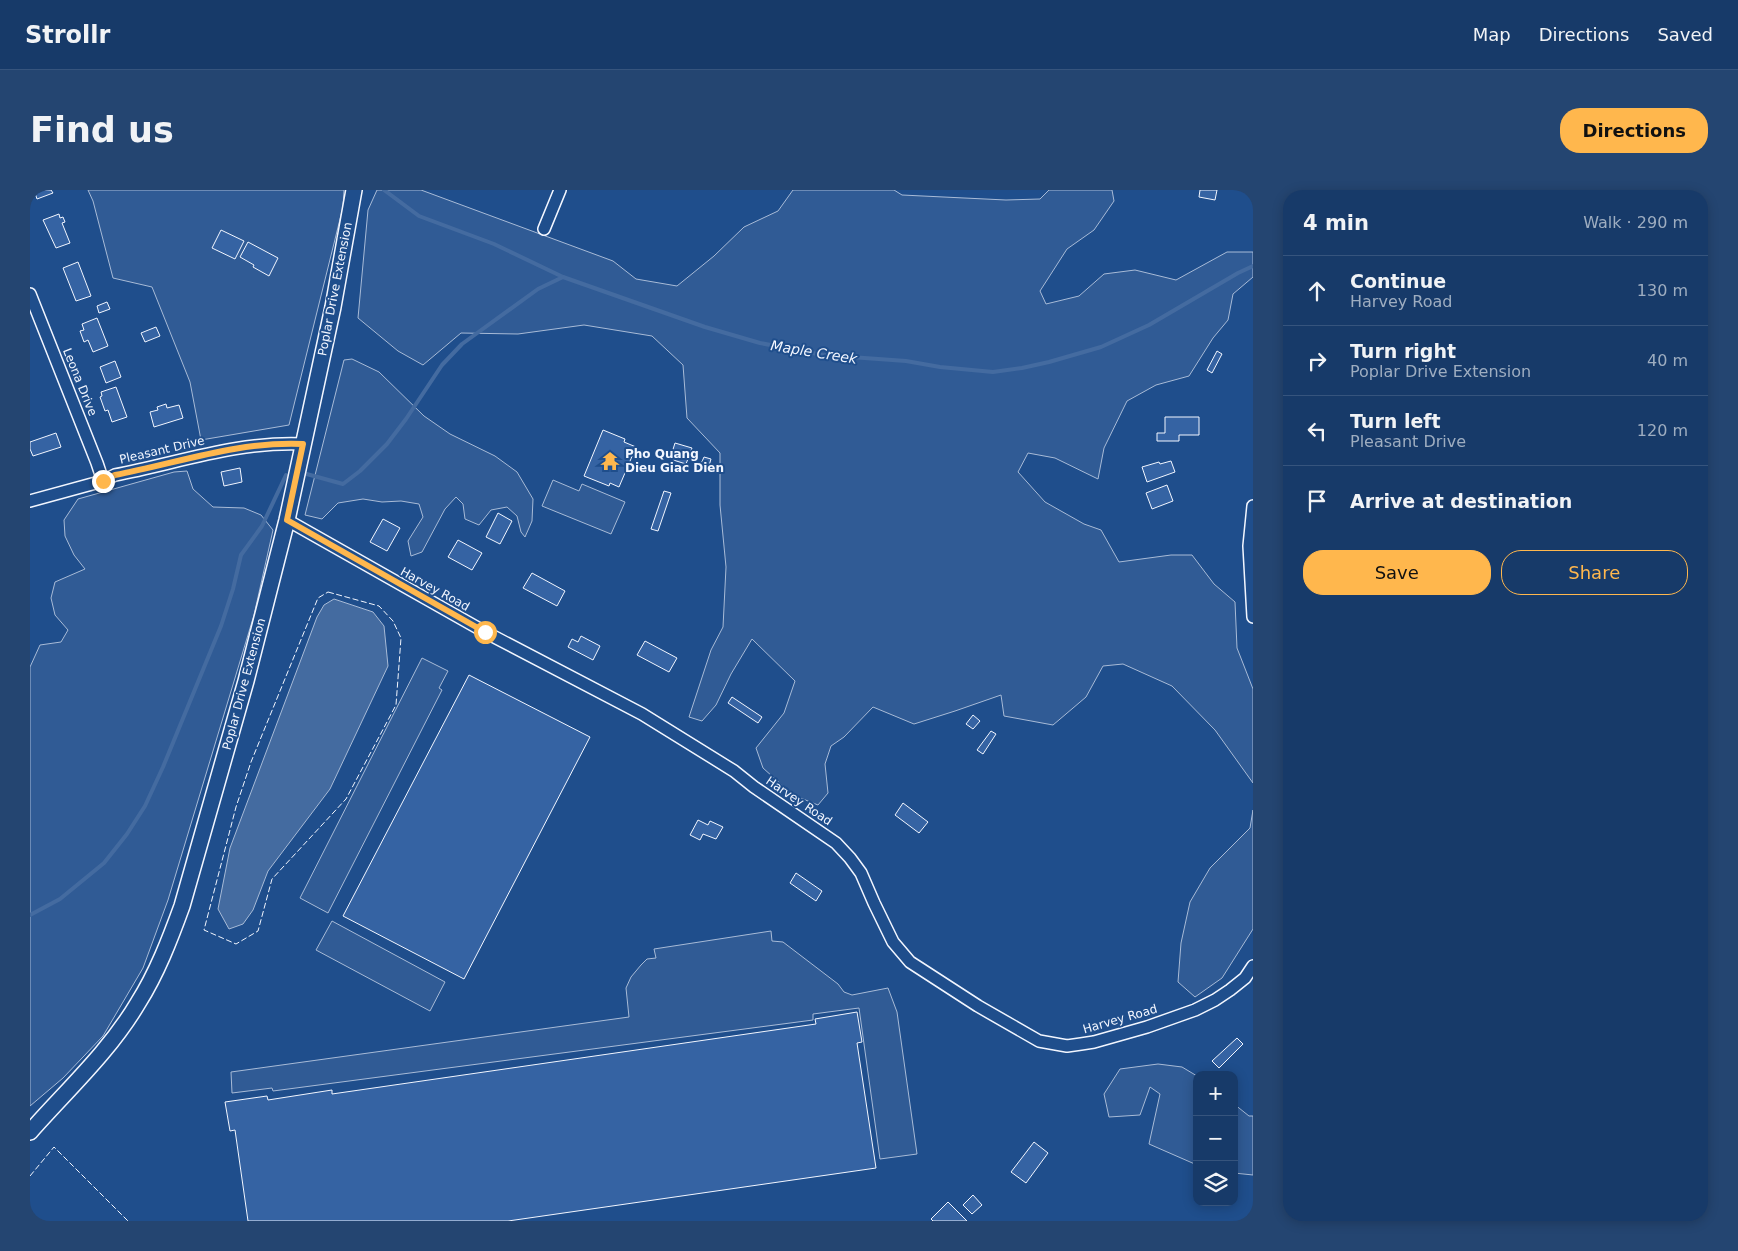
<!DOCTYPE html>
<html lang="en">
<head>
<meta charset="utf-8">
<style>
	:root { --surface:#173a69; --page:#244571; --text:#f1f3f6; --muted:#9eadc0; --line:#36547d; --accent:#ffb74d }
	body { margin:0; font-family:"DejaVu Sans",sans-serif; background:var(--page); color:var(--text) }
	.controls { position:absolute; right:15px; bottom:15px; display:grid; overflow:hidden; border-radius:10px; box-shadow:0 2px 12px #0003 }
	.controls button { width:45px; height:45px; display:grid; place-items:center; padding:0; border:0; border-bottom:1px solid var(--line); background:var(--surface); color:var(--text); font:25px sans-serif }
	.stop { position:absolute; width:15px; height:15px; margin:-11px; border:4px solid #ffb74d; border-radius:50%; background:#fff }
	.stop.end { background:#ffb74d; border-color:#fff; box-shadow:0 1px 5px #0008 }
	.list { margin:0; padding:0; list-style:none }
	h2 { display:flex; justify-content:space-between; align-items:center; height:65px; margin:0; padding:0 20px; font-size:21px }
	h2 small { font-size:16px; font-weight:400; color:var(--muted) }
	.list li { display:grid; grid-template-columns:32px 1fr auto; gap:15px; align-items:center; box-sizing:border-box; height:70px; padding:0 20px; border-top:1px solid var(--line) }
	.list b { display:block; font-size:19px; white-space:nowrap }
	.list p { margin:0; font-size:16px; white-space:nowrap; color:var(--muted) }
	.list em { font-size:16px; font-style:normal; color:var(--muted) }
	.actions { display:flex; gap:10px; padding:15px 20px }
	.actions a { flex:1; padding:11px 0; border:1px solid var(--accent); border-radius:20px; text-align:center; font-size:18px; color:var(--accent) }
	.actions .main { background:var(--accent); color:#111 }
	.icon { flex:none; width:28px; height:28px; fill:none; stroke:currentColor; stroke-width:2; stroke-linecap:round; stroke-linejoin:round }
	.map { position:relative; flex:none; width:1223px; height:1031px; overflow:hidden; border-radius:20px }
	header { display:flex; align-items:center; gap:30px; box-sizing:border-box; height:70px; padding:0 25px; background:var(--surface); border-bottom:1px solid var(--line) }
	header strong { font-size:24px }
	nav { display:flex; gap:28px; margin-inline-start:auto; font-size:18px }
	.intro { display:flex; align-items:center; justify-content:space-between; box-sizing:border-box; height:120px; padding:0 30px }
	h1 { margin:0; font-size:35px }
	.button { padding:12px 22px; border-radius:20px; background:var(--accent); color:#111; font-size:18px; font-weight:700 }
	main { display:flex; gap:30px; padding:0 30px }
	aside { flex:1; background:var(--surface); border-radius:20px; box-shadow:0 2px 12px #0003 }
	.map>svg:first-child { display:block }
	.built { fill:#305b95; stroke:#a8bbd7 }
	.water { fill:#446ba0; stroke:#a8bbd7 }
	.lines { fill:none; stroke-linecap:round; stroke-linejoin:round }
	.stream { stroke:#446ba0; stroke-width:4 }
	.building { fill:#3563a3; stroke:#f2f6ff }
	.street-casing { stroke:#f2f6ff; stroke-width:14 }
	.secondary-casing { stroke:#f2f6ff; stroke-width:18 }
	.street { stroke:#1f4e8c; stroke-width:11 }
	.secondary { stroke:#1f4e8c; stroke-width:15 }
	.fence { stroke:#f2f6ff; stroke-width:1; stroke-dasharray:6 2.5; stroke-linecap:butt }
	.route { stroke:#ffb74d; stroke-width:6 }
	.labels { text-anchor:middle; stroke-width:4; stroke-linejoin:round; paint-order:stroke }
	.street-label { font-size:12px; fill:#f2f6ff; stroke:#1f4e8c }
	.poi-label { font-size:12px; font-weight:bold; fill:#f2f6ff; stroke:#1f4e8c; text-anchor:start }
	.water-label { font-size:14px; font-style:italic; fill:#f2f6ff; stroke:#1f4e8c }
</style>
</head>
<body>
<header>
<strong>Strollr</strong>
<nav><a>Map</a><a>Directions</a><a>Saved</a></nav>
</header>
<div class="intro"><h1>Find us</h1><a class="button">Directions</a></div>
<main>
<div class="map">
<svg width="1223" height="1031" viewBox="0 0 1223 1031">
	<rect width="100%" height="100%" fill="#1f4e8c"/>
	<!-- built -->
	<g class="built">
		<path d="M58 0H314L313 17 259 235 171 250 160 192 122 97 83 88 63 11Z"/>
		<path d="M347 0H391L583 71 606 89 647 96 684 66 714 37 748 21 763 0H864L872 5 976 10 1010 9 1019 0H1082L1084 11 1064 40 1037 59 1010 101 1016 114 1049 106 1074 84 1105 80 1146 90 1197 62H1223V87L1203 104 1198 130 1183 148 1159 186 1126 195 1097 211 1074 258 1068 289 1025 268 998 263 988 282 1015 312 1054 334 1071 340 1089 372 1141 365H1162L1184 394 1205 412 1207 458 1223 499V593L1185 540 1142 496 1093 474 1073 476 1056 507 1023 535 974 526 971 505 925 521 884 534 843 517 814 547 801 556 795 574 798 603 788 615 763 605 733 578 726 558 754 523 765 491 722 449 701 484 686 515 672 531 659 527 681 460 693 437 696 377 690 315V263L657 228 653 175 622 146 554 135 488 144 431 143 393 175 368 161 328 128 338 20Z"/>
		<path d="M322 169 349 182 394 226 420 244 465 266 487 282 503 309 502 331 495 347 491 342 487 326 477 317 461 320 449 335 435 329 433 314 426 307 415 319 392 362 381 366 378 351 393 327 389 314 371 311 352 312 333 309 308 313 292 329 275 325 314 170Z"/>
		<path d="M157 281 163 299 183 317 214 318 231 325 243 340 224 425 138 710 113 778 73 846 33 888 0 916V477L10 455 31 452 38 440 25 425 21 408 25 392 55 379 44 365 35 346 34 330 48 309 144 282Z"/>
		<path d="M523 290 549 301 552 294 595 312 581 344 512 316Z"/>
		<path d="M392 468 418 481 409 498 412 500 298 723 270 708Z"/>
		<path d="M1223 620V739L1192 788 1165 807 1148 792 1151 753 1160 712 1180 678 1220 638Z"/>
		<path d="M302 731 415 792 400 821 286 760Z"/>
		<path d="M741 741 742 751 753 752 808 794 814 802 822 805 858 798 867 822 887 964 850 969 829 818 783 824V830L243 901 242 898 202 903 201 882 599 827 596 798 601 787 611 775 617 769 626 768 624 759Z"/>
		<path d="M1128 874 1152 877 1167 886V975L1119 954 1130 904 1120 897 1110 925 1079 927 1074 904 1090 879Z"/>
		<path d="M1204 914 1219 926H1223V985L1204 983Z"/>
	</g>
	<!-- water -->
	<path class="water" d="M304 409 343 422 354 436 358 476 300 599 238 681 223 720 213 734 199 739 188 719 200 658 287 427 294 415Z"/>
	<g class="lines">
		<!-- stream -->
		<g class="stream">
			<path d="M354 0 389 26 464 54 533 87 675 137 730 153 793 165 876 171 910 177 963 182 992 178 1019 172 1071 157 1119 135 1208 83 1223 76"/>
			<path d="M273 283 313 294 330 281 357 254 376 229 412 175 432 154 508 99 533 87"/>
			<path d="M0 725 30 709 74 673 97 644 115 616 133 577 191 436 203 399 211 365 232 336 256 285"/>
		</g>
	</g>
	<!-- building -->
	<g class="building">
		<path d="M4 0H21L23 3 7 9Z"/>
		<path d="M1170 0H1187L1185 10 1169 7Z"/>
		<path d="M29 24 30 28 33 27 35 32 32 33 40 53 26 58 13 30Z"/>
		<path d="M191 40 214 51 205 69 182 58Z"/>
		<path d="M218 52 248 68 239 86 223 77 224 75 210 67Z"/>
		<path d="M48 72 61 106 46 111 33 78Z"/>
		<path d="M77 112 80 119 69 123 67 116Z"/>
		<path d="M67 128 78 156 63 162 58 150 54 152 50 141 54 140 52 134Z"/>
		<path d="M126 137 130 146 115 152 111 143Z"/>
		<path d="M1187 161 1192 164 1182 183 1177 180Z"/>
		<path d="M85 171 91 187 76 193 70 177Z"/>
		<path d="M86 197 97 227 82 232 78 220 75 221 70 207 72 206 71 202Z"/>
		<path d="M136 214 137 218 149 215 153 228 124 237 120 222 128 220 127 217Z"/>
		<path d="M1135 227H1169V245H1149V251H1127V243H1135Z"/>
		<path d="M573 240 595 249 594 252 606 257 589 297 580 293 579 296 554 286Z"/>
		<path d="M26 243 31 257 3 266 0 259V252Z"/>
		<path d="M645 253 662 258 656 274 640 269Z"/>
		<path d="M674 267 681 269 678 279 670 276Z"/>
		<path d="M1141 271 1145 282 1117 292 1112 277 1129 272 1130 274Z"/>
		<path d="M210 278 212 292 194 296 191 282Z"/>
		<path d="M1137 295 1143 311 1122 319 1116 303Z"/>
		<path d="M634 301 641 303 628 341 621 339Z"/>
		<path d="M468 323 482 331 470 354 456 347Z"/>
		<path d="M353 329 370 338 357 361 340 352Z"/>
		<path d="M428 350 452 363 442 380 418 367Z"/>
		<path d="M502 383 535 401 527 416 493 398Z"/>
		<path d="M551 446 570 456 563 470 538 457 542 449 548 452Z"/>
		<path d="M615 451 647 468 639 482 607 465Z"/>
		<path d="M439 485 560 547 434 789 313 726Z"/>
		<path d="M702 507 732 527 728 533 698 513Z"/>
		<path d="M943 525 950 531 943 539 936 534Z"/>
		<path d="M961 541 966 544 953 564 947 560Z"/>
		<path d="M873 613 898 632 889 643 865 625Z"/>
		<path d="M668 630 678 635 680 631 693 637 686 649 673 644 670 650 660 645Z"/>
		<path d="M766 683 792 701 786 711 760 693Z"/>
		<path d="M827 822 832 852 827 853 846 978 478 1031H218L205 940 200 941 195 912 237 906 238 910 302 900V904L786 834 785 829Z"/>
		<path d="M1207 848 1213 854 1189 878 1182 871Z"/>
		<path d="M1004 952 1018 963 996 993 981 982Z"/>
		<path d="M943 1005 952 1015 942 1024 933 1015Z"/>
		<path d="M918 1012 937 1031H903L901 1029Z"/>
	</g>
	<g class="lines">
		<!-- street casing -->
		<g class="street-casing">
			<g id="street">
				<path d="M514 39 530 0"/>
				<path d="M0 104 67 273 73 291"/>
				<path d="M0 311 73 291 85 285C148 273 208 251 273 254"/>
				<path d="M1223 316 1219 356 1223 427"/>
				<path d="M257 330 455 442 612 524 704 581 724 597 806 653 820 668 831 683 844 713 863 752 880 772 948 816 1009 851 1037 856 1051 854 1064 852 1117 837 1165 820 1185 810 1200 800 1215 788 1223 776"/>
			</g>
		</g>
		<!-- secondary casing -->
		<g class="secondary-casing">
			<path id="secondary" d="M0 942C37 900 79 862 108 813 127 783 140 749 152 716L216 491 257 330 303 117 324 0"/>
		</g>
		<!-- street -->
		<use href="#street" class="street"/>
		<!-- secondary -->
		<use href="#secondary" class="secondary"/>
		<!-- fence -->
		<g class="fence">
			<path d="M298 402 349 416 363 431 371 448 366 515 316 609 242 689 228 741 206 754 174 740 206 617 221 572 288 408Z"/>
			<path d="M0 986 24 957 98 1031"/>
		</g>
	</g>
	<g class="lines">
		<!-- route -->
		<path class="route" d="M73 291 85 285C148 273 208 251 273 254L257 330 455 442"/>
	</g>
	<!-- icons -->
	<defs>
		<g id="temple-bare" transform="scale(1.5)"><path d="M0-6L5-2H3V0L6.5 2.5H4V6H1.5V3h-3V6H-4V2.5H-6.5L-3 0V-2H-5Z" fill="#ffb74d" stroke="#1f4e8c" stroke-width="2.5" paint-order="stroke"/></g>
	</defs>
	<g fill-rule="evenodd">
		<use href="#temple-bare" x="580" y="271"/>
	</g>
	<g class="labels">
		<!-- street labels -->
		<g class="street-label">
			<text transform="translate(305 99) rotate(-79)" y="4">Poplar Drive Extension</text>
			<text transform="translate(50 192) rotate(68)" y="4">Leona Drive</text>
			<text transform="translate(132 260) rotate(-13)" y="4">Pleasant Drive</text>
			<text transform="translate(405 399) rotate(29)" y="4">Harvey Road</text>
			<text transform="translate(214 494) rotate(-75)" y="4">Poplar Drive Extension</text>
			<text transform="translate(769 611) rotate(34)" y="4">Harvey Road</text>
			<text transform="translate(1090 829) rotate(-16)" y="4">Harvey Road</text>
		</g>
		<!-- poi labels -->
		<g class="poi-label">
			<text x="595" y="268">Pho Quang<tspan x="595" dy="14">Dieu Giac Dien</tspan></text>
		</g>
		<!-- water labels -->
		<g class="water-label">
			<text transform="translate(784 162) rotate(9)" y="5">Maple Creek</text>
		</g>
	</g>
</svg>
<div class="controls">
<button>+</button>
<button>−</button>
<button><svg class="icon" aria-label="layers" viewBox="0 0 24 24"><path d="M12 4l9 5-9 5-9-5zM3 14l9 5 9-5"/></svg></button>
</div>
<div class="stop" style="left:455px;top:442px"></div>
<div class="stop end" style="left:73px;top:291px"></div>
</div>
<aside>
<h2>4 min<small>Walk · 290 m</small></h2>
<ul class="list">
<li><svg class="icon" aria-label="ahead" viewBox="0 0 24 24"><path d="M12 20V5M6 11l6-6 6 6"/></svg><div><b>Continue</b><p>Harvey Road</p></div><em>130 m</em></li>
<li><svg class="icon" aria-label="right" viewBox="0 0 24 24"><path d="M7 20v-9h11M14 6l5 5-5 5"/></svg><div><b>Turn right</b><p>Poplar Drive Extension</p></div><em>40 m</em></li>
<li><svg class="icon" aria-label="left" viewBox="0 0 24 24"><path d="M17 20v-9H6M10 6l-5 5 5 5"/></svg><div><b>Turn left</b><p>Pleasant Drive</p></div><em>120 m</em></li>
<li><svg class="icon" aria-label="arrive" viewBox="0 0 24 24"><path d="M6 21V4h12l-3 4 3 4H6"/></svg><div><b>Arrive at destination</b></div></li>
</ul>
<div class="actions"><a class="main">Save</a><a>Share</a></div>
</aside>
</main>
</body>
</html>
